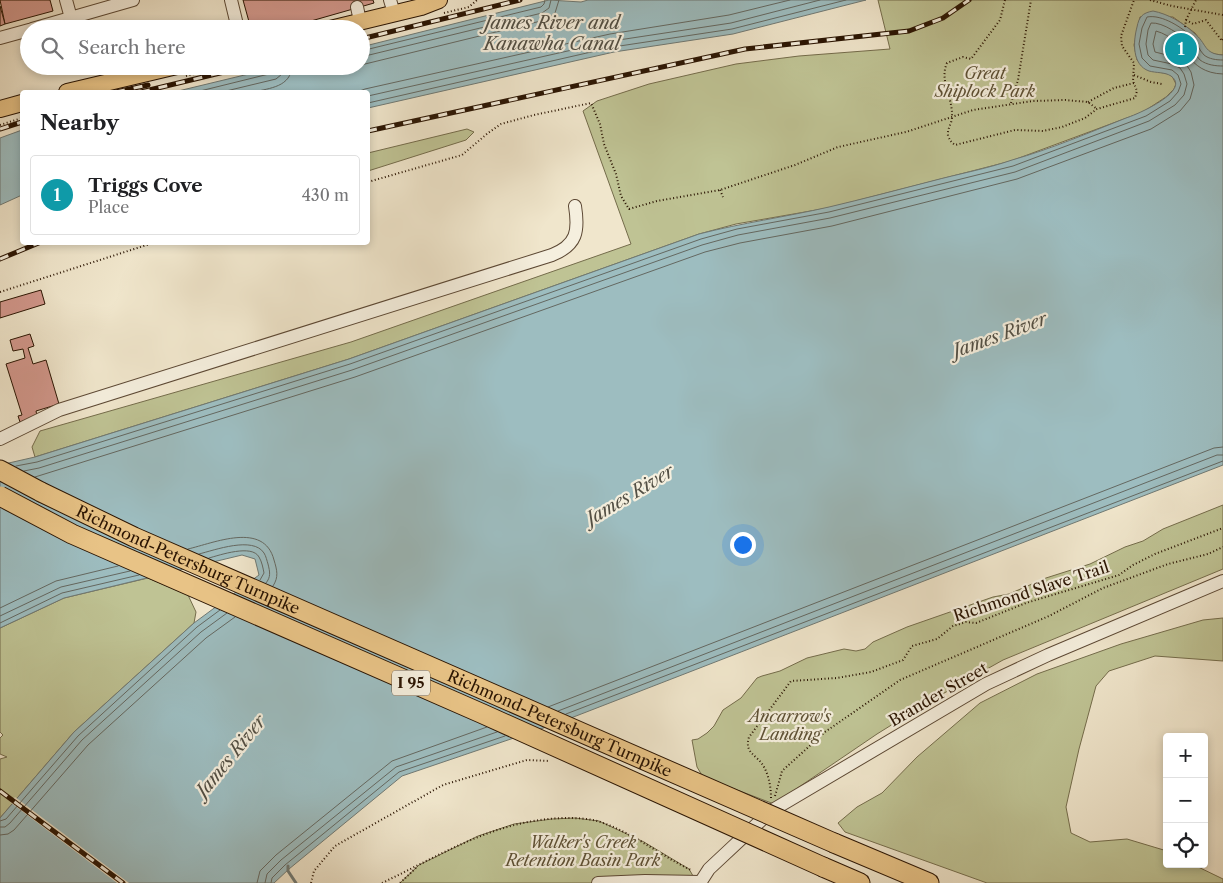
<!DOCTYPE html>
<html lang="en">
<head>
<meta charset="utf-8">
<style>
	:root { --surface:#fff; --page:#f2f2f2; --text:#202124; --muted:#757577; --line:#e0e0e0; --accent:#8f2418 }
	body { margin:0; font-family:"Libre Caslon Text",serif; background:var(--page); color:var(--text) }
	.controls { position:absolute; right:15px; bottom:15px; display:grid; overflow:hidden; border-radius:5px; box-shadow:0 2px 8px #0003 }
	.controls button { width:45px; height:45px; display:grid; place-items:center; padding:0; border:0; border-bottom:1px solid var(--line); background:var(--surface); color:var(--text); font:25px sans-serif }
	.you { position:absolute; left:742px; top:544px; width:18px; height:18px; margin:-12px; border:4px solid #fff; border-radius:50%; background:#1a73e8; box-shadow:0 0 0 8px #1a73e833 }
	.badge { display:grid; place-items:center; width:32px; height:32px; border-radius:50%; background:var(--accent); color:#fff; font-size:16px; font-weight:700 }
	.pin { position:absolute; translate:-50% -50%; border:2px solid #fff; box-shadow:0 1px 5px #0006 }
	.list { margin:0; padding:0; list-style:none }
	h2 { display:flex; justify-content:space-between; align-items:center; height:65px; margin:0; padding:0 20px; font-size:21px }
	h2 small { font-size:16px; font-weight:400; color:var(--muted) }
	.list li { display:grid; grid-template-columns:32px 1fr auto; gap:15px; align-items:center; box-sizing:border-box; height:80px; margin:0 10px 10px; padding:0 10px; border:1px solid var(--line); border-radius:5px }
	.list b { display:block; font-size:19px; white-space:nowrap }
	.list p { margin:0; font-size:16px; white-space:nowrap; color:var(--muted) }
	.list em { font-size:16px; font-style:normal; color:var(--muted) }
	.icon { flex:none; width:28px; height:28px; fill:none; stroke:currentColor; stroke-width:2; stroke-linecap:round; stroke-linejoin:round }
	.map { position:relative; flex:none; width:1223px; height:883px; overflow:hidden }
	.search { position:absolute; background:var(--surface); box-shadow:0 2px 8px #0003; left:20px; top:20px; width:350px; height:55px; display:flex; align-items:center; gap:12px; box-sizing:border-box; padding:0 18px; border-radius:28px; color:var(--muted); font-size:19px }
	.panel { position:absolute; background:var(--surface); box-shadow:0 2px 8px #0003; left:20px; top:90px; width:350px; height:155px; border-radius:5px }
	.map>svg:first-child { display:block }
	.green { fill:#bfc394; stroke:#746c4b }
	.water { fill:#9dbdc0; stroke:#6f7974 }
	.pier { fill:#f0e6cc }
	.lines { fill:none; stroke-linecap:round; stroke-linejoin:round }
	.shore { stroke:#646861; stroke-width:1 }
	.stream { stroke:#6f7974; stroke-width:3 }
	.building { fill:#d3988d; stroke:#2a1402 }
	.minor-casing { stroke:#5c4834; stroke-width:14 }
	.major-casing { stroke:#2a1402; stroke-width:18 }
	.highway-casing { stroke:#2a1402; stroke-width:21 }
	.path { stroke:#2a1402; stroke-width:2; stroke-dasharray:1 2.5; stroke-linecap:butt }
	.minor { stroke:#f5efde; stroke-width:12 }
	.major { stroke:#e8c386; stroke-width:16 }
	.highway { stroke:#e8c386; stroke-width:19 }
	.rail-casing { stroke:#2a1402; stroke-width:5 }
	.rail { stroke:#f5efde; stroke-width:3; stroke-dasharray:9; stroke-linecap:butt }
	.highway-bridge-casing { stroke:#2a1402; stroke-width:21; stroke-linecap:butt }
	.highway-bridge { stroke:#e8c386; stroke-width:19 }
	.labels { text-anchor:middle; stroke-width:4.5; stroke-linejoin:round; paint-order:stroke }
	.shield { fill:#f5efde; stroke:#675644; stroke-width:1 }
	.shield-label { font-size:15px; font-weight:bold; fill:#2a1402 }
	.park-label { font-size:16px; font-style:italic; fill:#5e5135; stroke:#f5efde }
	.street-label { font-size:16px; fill:#2a1402; stroke:#f5efde }
	.water-label { font-size:18px; font-style:italic; fill:#524f44; stroke:#f5efde }
</style>
</head>
<body>
<div class="map">
<svg width="1223" height="883" viewBox="0 0 1223 883">
	<rect width="100%" height="100%" fill="#f0e6cc"/>
	<filter id="stains"><feTurbulence type="fractalNoise" baseFrequency=".004" numOctaves="4"/><feColorMatrix values="0 0 0 0 .2 0 0 0 0 .09 0 0 0 0 .02 0 0 0 .5 -.17"/></filter>
	<radialGradient id="worn" r=".72"><stop offset=".6" stop-color="#630" stop-opacity="0"/><stop offset="1" stop-color="#630" stop-opacity=".3"/></radialGradient>
	<!-- green -->
	<g class="green">
		<path d="M878 0H1223V55L1214 54 1207 51 1195 33 1173 17H1140L1134 45 1137 60 1148 70 1169 74 1173 78 1176 84 1174 89 1166 97 1143 112 1011 161 828 208 736 224 699 234 349 359 35 457 32 447 40 431 351 342 631 244 583 111 597 101 649 84 736 64 799 56 890 49Z"/>
		<path d="M467 129 474 132 466 140 368 171V153Z"/>
		<path d="M1223 505V569L1003 660 930 701 877 734 774 804 703 777 697 767 692 740 698 739 707 733 714 726 723 710 741 698 757 678 762 676 780 671 807 658 844 649 856 651 865 649 873 642 907 627 993 597 1009 594 1046 578 1090 564 1125 547 1143 541 1163 529Z"/>
		<path d="M148 578 188 595 196 612 194 623 74 732 0 818V759L7 757 0 754V738L3 735 0 732V628L64 598Z"/>
		<path d="M1223 618V661L1155 656 1109 671 1096 686 1079 749 1066 807 1071 833 1090 842 1127 839 1167 851V864H1192L1223 879V883H987L845 832 838 823 857 807 882 793 917 757 980 703 1037 674 1121 644 1203 620Z"/>
		<path d="M575 818 599 821 644 842 689 869 696 881 693 883H400L419 865 478 836 514 824 552 819Z"/>
	</g>
	<!-- water -->
	<g class="water">
		<path d="M549 0 581 2 588 0H866L733 34 614 52 368 108V92H174L282 66H361V47Z"/>
		<path d="M1153 11C1168 14 1182 22 1194 33 1207 43 1203 54 1223 55V465L558 723 402 776 289 869 274 883H0V818L74 732 194 623 259 575 255 559 242 555 64 598 0 628V465L35 457 349 359 699 234C742 223 785 217 829 207 863 199 897 190 932 181 958 174 986 169 1012 160 1051 149 1088 133 1126 118 1136 115 1192 91 1171 76 1165 72 1156 73 1149 71 1132 65 1133 42 1137 27 1139 17 1142 13 1153 11Z"/>
		<path d="M22 130V195L0 205V138Z"/>
	</g>
	<!-- pier -->
	<path class="pier" d="M15 797 129 883H117L10 802Z"/>
	<g class="lines">
		<!-- shore -->
		<g class="shore">
			<path d="M361 51 541 7 544 4 545 0"/>
			<path d="M361 57 542 13 549 8 551 0"/>
			<path d="M361 65 545 20 555 13 559 0"/>
			<path d="M196 92 273 73 277 71 278 66"/>
			<path d="M222 92 276 79 282 74 284 66"/>
			<path d="M254 92C270 88 291 87 292 66"/>
			<path d="M357 92 365 89 610 34 729 15 790 0"/>
			<path d="M368 96 612 41 731 23 820 0"/>
			<path d="M368 103 613 47 732 29 846 0"/>
			<path d="M16 466 37 462 350 364 701 239 737 229 829 212 1013 166 1146 116 1170 101 1178 92 1181 84 1178 75 1172 70 1150 66 1142 58 1139 44 1142 28 1147 17C1162 14 1183 28 1193 38 1197 43 1199 50 1204 55 1209 59 1216 60 1223 60"/>
			<path d="M24 471 39 468 352 370 702 245 738 235 830 218 1015 172 1149 121 1175 105 1184 95 1187 84 1184 74 1180 68 1172 64 1153 60 1148 55 1146 44 1148 30 1151 23C1163 22 1181 35 1189 43 1193 48 1195 55 1200 60 1207 65 1215 66 1223 66"/>
			<path d="M35 477 355 377 705 252 740 243 832 226 1017 179 1151 129 1180 111 1190 99 1194 85 1191 72 1186 64 1175 57 1155 52 1153 44 1156 31C1188 40 1185 73 1223 74"/>
			<path d="M188 549C214 543 264 521 274 560 277 570 279 577 273 586"/>
			<path d="M199 554C215 550 253 536 264 553 266 556 267 561 268 564 270 572 271 577 266 583"/>
			<path d="M209 558C220 555 252 544 259 557 262 562 263 568 264 573L260 580"/>
			<path d="M0 608 56 581 118 566"/>
			<path d="M0 616 61 587 130 571"/>
			<path d="M0 623 62 593 139 575"/>
			<path d="M548 707 1214 448 1223 447"/>
			<path d="M558 711 1217 455H1223"/>
			<path d="M566 714 1223 461"/>
			<path d="M0 821 6 819 78 736 197 627 220 610"/>
			<path d="M0 827H5L10 823 82 740 201 632 227 613"/>
			<path d="M0 835 8 834 14 830 88 745 206 638 235 617"/>
			<path d="M257 883 260 871 276 855 392 761 487 727"/>
			<path d="M265 883 267 874 281 860 396 767 497 732"/>
			<path d="M271 883 272 878 285 865 399 772 505 736"/>
		</g>
		<!-- stream -->
		<path class="stream" d="M288 866V871L296 883"/>
	</g>
	<!-- building -->
	<g class="building">
		<path d="M0 0H50L53 11 5 24Z"/>
		<path d="M243 0H373L374 3 283 29H251Z"/>
		<path d="M0 6 5 24 0 26Z"/>
		<path d="M41 290 45 304 0 318V302Z"/>
		<path d="M30 334 34 346 28 348 33 364 46 360 59 404 36 411 37 416 20 422 18 416 22 415 6 364 25 358 23 349 13 351 10 340Z"/>
	</g>
	<g class="lines">
		<!-- minor casing -->
		<g class="minor-casing">
			<g id="minor">
				<path d="M66 0 71 18"/>
				<path d="M231 0 238 29"/>
				<path d="M390 0 394 13"/>
				<path d="M357 7 360 21"/>
				<path d="M32 29 133 0"/>
				<path d="M0 38 29 30"/>
				<path d="M0 439 59 410 552 255C577 245 579 231 575 206"/>
				<path d="M598 883 645 881 700 882"/>
				<path d="M700 883 709 869 771 811 986 684 1048 655 1223 581"/>
			</g>
		</g>
		<!-- major casing -->
		<g class="major-casing">
			<g id="major">
				<path d="M330 29 421 7 439 0"/>
				<path d="M67 92 177 66"/>
				<path d="M0 109 22 103"/>
			</g>
		</g>
		<!-- highway casing -->
		<g class="highway-casing">
			<g id="highway">
				<path d="M0 470 41 492"/>
				<path d="M834 843 929 883"/>
				<path d="M823 867 860 883"/>
			</g>
		</g>
		<!-- path -->
		<g class="path">
			<path d="M1005 0 1000 20 971 59 963 57 947 63C939 81 953 97 952 117 952 124 947 128 948 136 950 140 951 142 955 145L1015 130 1043 131 1062 127 1085 118 1097 109 1135 98 1137 91 1133 81 1134 63 1122 46 1121 36 1134 0"/>
			<path d="M1150 0 1172 6 1223 15"/>
			<path d="M444 13 469 7 477 0"/>
			<path d="M1186 20 1193 24 1206 20 1222 41 1223 39"/>
			<path d="M1185 27 1186 20 1196 0"/>
			<path d="M71 66V67"/>
			<path d="M1134 75 1151 82 1162 84"/>
			<path d="M186 76 225 66"/>
			<path d="M1088 102 1114 88 1134 83"/>
			<path d="M1011 103 1018 80 1031 0"/>
			<path d="M0 125 22 118"/>
			<path d="M368 182 462 155 488 133 501 124 534 115 591 103 600 124 604 144 616 174 621 196 629 209 657 201 720 190 795 165 838 147 906 132 973 110 1033 101 1065 100 1088 102 1097 109"/>
			<path d="M720 190 723 197"/>
			<path d="M0 292 156 242"/>
			<path d="M775 796 782 771 825 732 900 680 1049 616 1103 588 1168 564 1208 554 1223 547"/>
			<path d="M771 798C771 788 769 776 764 767 757 754 744 754 749 737L791 681 837 678 871 672 903 660 912 646 937 639 953 626 966 622 976 623 1026 603 1119 575 1133 565 1155 554 1223 528"/>
			<path d="M311 883 314 871 335 846 443 785 527 760 550 761"/>
			<path d="M382 883C441 855 495 820 563 818 574 818 586 818 597 821 631 831 659 855 691 870"/>
			<path d="M400 883 417 867"/>
		</g>
		<!-- minor -->
		<use href="#minor" class="minor"/>
		<!-- major -->
		<use href="#major" class="major"/>
		<!-- highway -->
		<use href="#highway" class="highway"/>
		<!-- rail casing -->
		<g class="rail-casing">
			<g id="rail">
				<path d="M361 39 520 0"/>
				<path d="M116 92 148 85"/>
				<path d="M141 92 249 66"/>
				<path d="M0 129 22 122"/>
				<path d="M368 131 745 49 909 31 943 18 969 0"/>
				<path d="M0 259 41 242"/>
				<path d="M0 791 123 883"/>
			</g>
		</g>
		<!-- rail -->
		<use href="#rail" class="rail"/>
		<!-- highway-bridge casing -->
		<g class="highway-bridge-casing">
			<g id="highway-bridge">
				<path id="s1" d="M41 492 134 537 834 843"/>
				<path d="M0 496 72 534 483 714 823 867"/>
			</g>
		</g>
		<!-- highway-bridge -->
		<use href="#highway-bridge" class="highway-bridge"/>
	</g>
	<g class="labels">
		<!-- shield labels -->
		<rect class="shield" x="392" y="670.5" width="38" height="25" rx="4"/>
		<g class="shield-label">
			<text x="411" y="688">I 95</text>
		</g>
		<!-- park labels -->
		<g class="park-label">
			<text x="985" y="79">Great<tspan x="985" dy="18">Shiplock Park</tspan></text>
			<text x="790" y="722">Ancarrow's<tspan x="790" dy="18">Landing</tspan></text>
			<text x="583" y="848">Walker's Creek<tspan x="583" dy="18">Retention Basin Park</tspan></text>
		</g>
		<!-- street labels -->
		<g class="street-label">
			<text dy="6" stroke="none"><textPath href="#s1" startOffset="162">Richmond-Petersburg Turnpike</textPath></text>
			<text transform="translate(1031 591) rotate(-18)" y="6">Richmond Slave Trail</text>
			<text transform="translate(938 694) rotate(-30)" y="6">Brander Street</text>
			<text dy="6" stroke="none"><textPath href="#s1" startOffset="568">Richmond-Petersburg Turnpike</textPath></text>
		</g>
		<!-- water labels -->
		<g class="water-label">
			<text x="552" y="29">James River and<tspan x="552" dy="21">Kanawha Canal</tspan></text>
			<text transform="translate(1000 335) rotate(-20)" y="6">James River</text>
			<text transform="translate(630 495) rotate(-31)" y="6">James River</text>
			<text transform="translate(231 756) rotate(-51)" y="6">James River</text>
		</g>
	</g>
	<rect width="100%" height="100%" filter="url(#stains)"/>
	<rect width="100%" height="100%" fill="url(#worn)"/>
</svg>
<div class="controls">
<button>+</button>
<button>−</button>
<button><svg class="icon" aria-label="locate" viewBox="0 0 24 24"><circle cx="12" cy="12" r="6"/><path d="M12 2v4M12 18v4M2 12h4M18 12h4"/></svg></button>
</div>
<div class="you"></div>
<div class="pin badge" style="left:1181px;top:49px;background:#0f9aa8">1</div>
<div class="search"><svg class="icon" aria-label="search" viewBox="0 0 24 24"><circle cx="10" cy="10" r="6"/><path d="M15 15l6 6"/></svg>Search here</div>
<section class="panel">
<h2>Nearby<small></small></h2>
<ul class="list">
<li><span class="badge" style="background:#0f9aa8">1</span><div><b>Triggs Cove</b><p>Place</p></div><em>430 m</em></li>
</ul>
</section>
</div>
</body>
</html>
